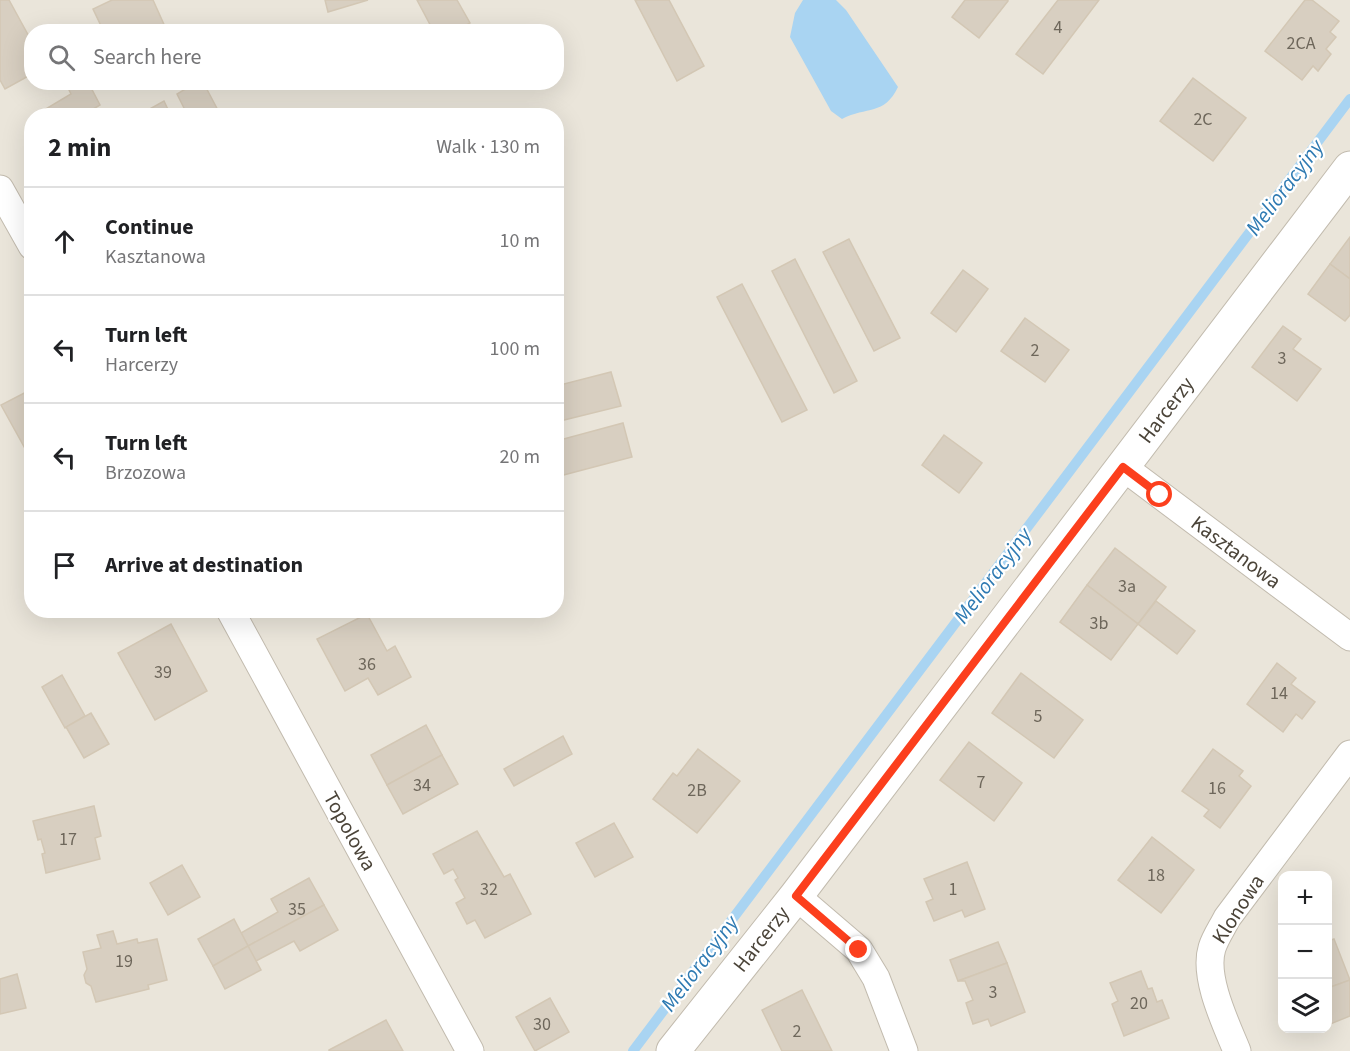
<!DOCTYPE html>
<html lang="en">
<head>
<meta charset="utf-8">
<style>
	:root { --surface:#fff; --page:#f2f2f2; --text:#202124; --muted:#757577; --line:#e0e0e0 }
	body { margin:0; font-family:"Source Sans 3",sans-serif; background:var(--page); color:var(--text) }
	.controls { position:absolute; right:18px; bottom:18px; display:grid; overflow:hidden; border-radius:12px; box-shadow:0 6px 24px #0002 }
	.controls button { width:54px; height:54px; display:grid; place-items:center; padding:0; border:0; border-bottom:2px solid var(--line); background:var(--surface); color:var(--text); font:30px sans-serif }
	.stop { position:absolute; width:18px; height:18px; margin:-14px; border:4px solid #fc3f1d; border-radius:50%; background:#fff }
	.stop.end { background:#fc3f1d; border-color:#fff; box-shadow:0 2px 6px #0008 }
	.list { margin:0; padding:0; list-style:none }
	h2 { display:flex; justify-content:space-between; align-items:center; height:78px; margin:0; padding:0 24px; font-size:26px }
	h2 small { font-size:20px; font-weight:400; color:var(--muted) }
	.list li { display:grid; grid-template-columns:39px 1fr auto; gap:18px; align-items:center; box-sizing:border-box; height:108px; padding:0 24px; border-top:2px solid var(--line) }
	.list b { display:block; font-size:22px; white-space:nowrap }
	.list p { margin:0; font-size:20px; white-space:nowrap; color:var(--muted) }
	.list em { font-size:20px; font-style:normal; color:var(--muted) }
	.icon { flex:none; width:33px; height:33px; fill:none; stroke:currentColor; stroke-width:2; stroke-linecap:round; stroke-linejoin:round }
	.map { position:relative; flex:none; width:1350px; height:1051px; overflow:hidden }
	.search { position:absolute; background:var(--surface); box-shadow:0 6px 24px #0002; left:24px; top:24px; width:540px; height:66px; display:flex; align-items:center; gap:15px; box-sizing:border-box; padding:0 21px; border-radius:24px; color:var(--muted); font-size:22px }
	.panel { position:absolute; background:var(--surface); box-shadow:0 6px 24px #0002; left:24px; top:108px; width:540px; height:510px; border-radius:24px }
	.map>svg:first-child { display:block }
	.residential { fill:#eae5da; fill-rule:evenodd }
	.water { fill:#a9d4f2 }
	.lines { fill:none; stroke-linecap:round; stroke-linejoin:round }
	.stream { stroke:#a9d4f2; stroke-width:10 }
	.building { fill:#d8cfc1; stroke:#d3c7b4; stroke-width:1.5 }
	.minor-casing { stroke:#c2bbae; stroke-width:29 }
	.tertiary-casing { stroke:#c2bbae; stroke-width:35 }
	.minor { stroke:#fff; stroke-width:27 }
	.tertiary { stroke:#fff; stroke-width:33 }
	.route { stroke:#fc3f1d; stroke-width:8 }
	.labels { text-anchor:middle; stroke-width:4.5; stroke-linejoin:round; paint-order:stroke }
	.number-label { font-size:18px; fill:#6e675b }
	.street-label { font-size:21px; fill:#4b4439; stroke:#fff }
	.water-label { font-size:22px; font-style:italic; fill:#2e7ab2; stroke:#fff }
</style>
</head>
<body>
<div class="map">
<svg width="1350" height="1051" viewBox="0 0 1350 1051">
	<rect width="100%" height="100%" fill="#f6f3ec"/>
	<!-- residential -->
	<path class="residential" d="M0 0H1350V1051H0ZM32 32H556V82H32ZM32 116H556V610H32ZM1282 876H1328V1028H1282Z"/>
	<!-- water -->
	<path class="water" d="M803 0H836L846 10 898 87C884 116 867 106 842 119L831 111 790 37 795 13Z"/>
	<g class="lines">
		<!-- stream -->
		<path class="stream" d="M633 1051 1350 99"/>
	</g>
	<!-- building -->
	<g class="building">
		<path d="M0 0H9L32 42V74L5 89 0 80Z"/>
		<path d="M112 0H153L166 29 160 32H104L93 9Z"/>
		<path d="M325 0H368L328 12Z"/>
		<path d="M417 0H457L470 23 454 32H434Z"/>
		<path d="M635 0H669L704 66 677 81Z"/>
		<path d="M965 0H1008V1L979 38 952 17Z"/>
		<path d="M1058 0H1099L1043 74 1016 54Z"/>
		<path d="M1305 0H1312L1339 21 1330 32 1336 37 1326 49 1331 54 1318 71 1313 66 1302 80 1265 51Z"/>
		<path d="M1193 78 1246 118 1213 161 1160 121Z"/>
		<path d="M65 82H88L100 105 82 116H47L44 110 71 94Z"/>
		<path d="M197 82H203L221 116H188L177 94Z"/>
		<path d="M164 101 171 116H137Z"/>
		<path d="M1350 237V279L1330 264Z"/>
		<path d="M849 239 900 338 874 351 823 252Z"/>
		<path d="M795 259 857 381 834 393 772 271Z"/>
		<path d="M1330 264 1350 279V315L1345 321 1308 294Z"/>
		<path d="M963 270 988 289 956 332 931 313Z"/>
		<path d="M742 284 807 410 782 422 717 297Z"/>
		<path d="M1025 318 1069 350 1045 382 1001 351Z"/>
		<path d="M1283 326 1301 339 1293 349 1321 369 1297 401 1252 367Z"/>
		<path d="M611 372 621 406 556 422V386Z"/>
		<path d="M32 389V461L1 405Z"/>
		<path d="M623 423 632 457 556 477V441Z"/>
		<path d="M944 435 982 463 959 493 922 465Z"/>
		<path d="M1115 548 1166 587 1138 624 1087 585Z"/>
		<path d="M1087 585 1138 624 1111 660 1060 622Z"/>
		<path d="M1156 601 1195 631 1177 654 1138 624Z"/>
		<path d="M367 614 387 651 395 646 411 677 378 695 368 678 345 691 317 639Z"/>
		<path d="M171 624 207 691 155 720 118 653Z"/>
		<path d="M1277 663 1296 678 1291 684 1315 702 1302 719 1296 714 1283 732 1247 704Z"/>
		<path d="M1021 673 1083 720 1054 758 992 713Z"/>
		<path d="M62 675 85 716 65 728 42 687Z"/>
		<path d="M91 713 109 744 84 758 66 727Z"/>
		<path d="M426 725 442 755 387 785 371 755Z"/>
		<path d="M563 736 572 754 514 786 504 769Z"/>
		<path d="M969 742 1022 783 994 821 940 780Z"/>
		<path d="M698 749 740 781 697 833 653 799 673 773 677 776Z"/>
		<path d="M1213 749 1243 771 1239 776 1251 786 1220 828 1204 816 1209 810 1182 791Z"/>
		<path d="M442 755 458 784 403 814 387 785Z"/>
		<path d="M94 806 101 836 95 838 100 859 46 873 42 854 45 853 41 839 38 840 33 821Z"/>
		<path d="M614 823 633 857 595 877 576 843Z"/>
		<path d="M477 831 504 877 510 874 531 914 485 938 475 920 467 924 456 903 465 898 455 880 458 878 453 869 444 874 433 854Z"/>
		<path d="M1152 837 1194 870 1161 913 1118 880Z"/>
		<path d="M967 862 985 909 965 917 962 910 934 921 926 902 933 899 924 879Z"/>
		<path d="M182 865 200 897 168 915 150 883Z"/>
		<path d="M309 878 324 905 248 946 241 933 278 912 271 899Z"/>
		<path d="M324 905 338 930 300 951 294 941 256 961 248 946Z"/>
		<path d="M234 919 248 946 213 966 198 939Z"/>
		<path d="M113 931 117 944 137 939 138 943 157 939 167 980 148 985 149 989 96 1002 91 986 86 983 84 975 87 969 83 952 101 948 97 935Z"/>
		<path d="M1334 939 1350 980 1328 988V941Z"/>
		<path d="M998 942 1007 963 958 981 950 960Z"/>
		<path d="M248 946 261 970 225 989 213 966Z"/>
		<path d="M1007 963 1025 1012 991 1026 988 1019 973 1024 966 1003 973 1000 965 981H958Z"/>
		<path d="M1141 971 1148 989 1152 988 1157 1002 1162 1000 1169 1018 1124 1036 1112 1004 1118 1001 1110 983Z"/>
		<path d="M17 974 26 1008 0 1014V979Z"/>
		<path d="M1350 980V1016L1328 1025V988Z"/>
		<path d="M802 990 832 1051H782L762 1010Z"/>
		<path d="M550 998 569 1032 535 1051 516 1017Z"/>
		<path d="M386 1020 403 1051H329V1050Z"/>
	</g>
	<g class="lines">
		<!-- minor casing -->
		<g class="minor-casing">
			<g id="minor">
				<path d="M0 189 32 246"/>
				<path d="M1123 467 1350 637"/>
				<path d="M230 610 470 1051"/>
				<path d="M796 896 859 950 876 978 904 1051"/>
				<path d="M1237 1051C1226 1024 1203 977 1212 948 1215 938 1222 928 1227 918L1350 754"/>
			</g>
		</g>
		<!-- tertiary casing -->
		<g class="tertiary-casing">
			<path id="tertiary" d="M673 1051 796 896 1350 168"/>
		</g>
		<!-- minor -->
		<use href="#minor" class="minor"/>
		<!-- tertiary -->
		<use href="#tertiary" class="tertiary"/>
	</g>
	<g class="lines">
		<!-- route -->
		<path class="route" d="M859 950 796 896 1123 467 1160 495"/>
	</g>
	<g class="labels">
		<!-- number labels -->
		<g class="number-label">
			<text x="1058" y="33">4</text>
			<text x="1301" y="49">2CA</text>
			<text x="1203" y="125">2C</text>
			<text x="1035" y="356">2</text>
			<text x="1282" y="364">3</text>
			<text x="1127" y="592">3a</text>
			<text x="1099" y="629">3b</text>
			<text x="367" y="670">36</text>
			<text x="163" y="678">39</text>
			<text x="1279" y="699">14</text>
			<text x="1038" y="722">5</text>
			<text x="981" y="788">7</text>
			<text x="422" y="791">34</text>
			<text x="1217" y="794">16</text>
			<text x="697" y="796">2B</text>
			<text x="68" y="845">17</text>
			<text x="1156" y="881">18</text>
			<text x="489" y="895">32</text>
			<text x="953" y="895">1</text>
			<text x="297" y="915">35</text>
			<text x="124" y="967">19</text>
			<text x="993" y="998">3</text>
			<text x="1139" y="1009">20</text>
			<text x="542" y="1030">30</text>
			<text x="797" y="1037">2</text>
		</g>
		<!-- street labels -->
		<g class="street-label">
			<text transform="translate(1166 410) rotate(-53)" y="7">Harcerzy</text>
			<text transform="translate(1236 552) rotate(37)" y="7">Kasztanowa</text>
			<text transform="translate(350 831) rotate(61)" y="7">Topolowa</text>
			<text transform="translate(1238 909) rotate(-57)" y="7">Klonowa</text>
			<text transform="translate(761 939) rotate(-52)" y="7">Harcerzy</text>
		</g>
		<!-- water labels -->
		<g class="water-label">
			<text transform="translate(1284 187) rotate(-53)" y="8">Melioracyjny</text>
			<text transform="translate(992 575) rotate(-53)" y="8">Melioracyjny</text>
			<text transform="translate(699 963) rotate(-53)" y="8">Melioracyjny</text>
		</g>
	</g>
</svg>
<div class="controls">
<button>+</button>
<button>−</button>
<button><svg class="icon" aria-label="layers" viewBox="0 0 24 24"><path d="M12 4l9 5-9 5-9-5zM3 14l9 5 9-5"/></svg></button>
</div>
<div class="stop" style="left:1160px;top:495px"></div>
<div class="stop end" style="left:859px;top:950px"></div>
<div class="search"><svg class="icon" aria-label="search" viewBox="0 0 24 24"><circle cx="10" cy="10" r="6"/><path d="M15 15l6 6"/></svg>Search here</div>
<section class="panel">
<h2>2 min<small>Walk · 130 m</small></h2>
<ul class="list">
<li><svg class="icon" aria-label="ahead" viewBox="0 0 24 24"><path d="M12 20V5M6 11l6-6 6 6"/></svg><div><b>Continue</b><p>Kasztanowa</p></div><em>10 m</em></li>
<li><svg class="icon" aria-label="left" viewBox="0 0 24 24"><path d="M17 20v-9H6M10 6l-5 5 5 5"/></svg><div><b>Turn left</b><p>Harcerzy</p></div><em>100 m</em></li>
<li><svg class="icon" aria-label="left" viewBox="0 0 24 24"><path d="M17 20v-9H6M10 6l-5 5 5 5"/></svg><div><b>Turn left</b><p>Brzozowa</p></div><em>20 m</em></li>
<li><svg class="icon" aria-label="arrive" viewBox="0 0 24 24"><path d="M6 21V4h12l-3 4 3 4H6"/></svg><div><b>Arrive at destination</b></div></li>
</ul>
</section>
</div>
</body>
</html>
